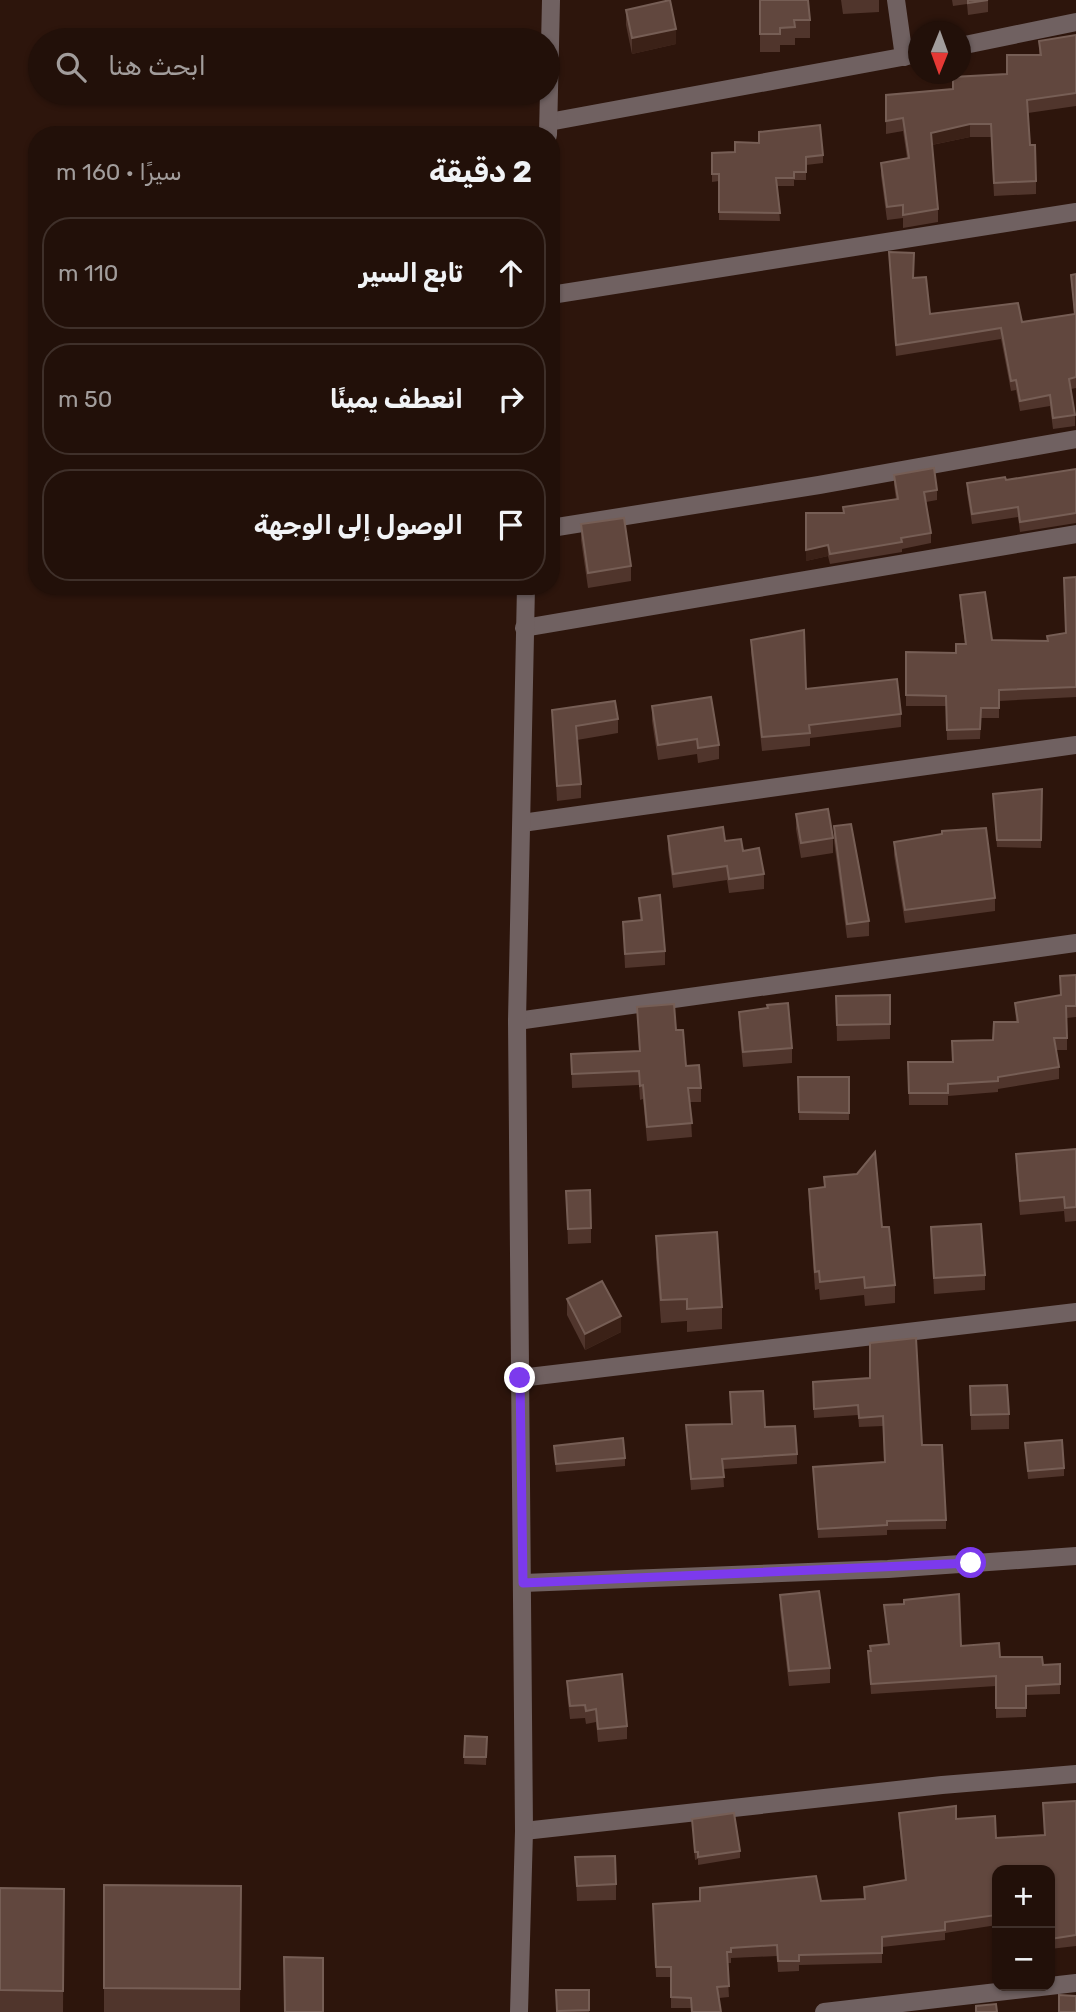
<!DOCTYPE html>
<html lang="ar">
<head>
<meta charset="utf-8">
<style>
	:root { --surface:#221009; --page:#2a1912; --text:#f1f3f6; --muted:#a29d9c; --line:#3f302a }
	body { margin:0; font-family:Rubik,Cairo,sans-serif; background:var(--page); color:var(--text); direction:rtl }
	.controls { position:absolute; right:21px; bottom:21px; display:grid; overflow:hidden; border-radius:14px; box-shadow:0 2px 5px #0004 }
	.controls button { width:63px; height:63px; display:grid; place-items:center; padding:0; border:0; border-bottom:2px solid var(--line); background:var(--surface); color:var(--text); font:35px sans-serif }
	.compass { position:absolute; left:908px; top:21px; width:63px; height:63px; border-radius:50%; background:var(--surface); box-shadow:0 2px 5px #0004; rotate:181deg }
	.stop { position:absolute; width:21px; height:21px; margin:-16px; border:5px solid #7c3aed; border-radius:50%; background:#fff }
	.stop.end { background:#7c3aed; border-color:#fff; box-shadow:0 2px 7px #0008 }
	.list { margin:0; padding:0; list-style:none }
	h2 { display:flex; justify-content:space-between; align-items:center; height:91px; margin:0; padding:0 28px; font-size:30px }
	h2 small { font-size:23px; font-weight:400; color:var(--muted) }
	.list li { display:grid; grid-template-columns:46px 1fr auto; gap:21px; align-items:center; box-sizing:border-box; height:112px; margin:0 14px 14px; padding:0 14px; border:2px solid var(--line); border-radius:28px }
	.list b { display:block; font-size:26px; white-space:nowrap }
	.list em { font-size:23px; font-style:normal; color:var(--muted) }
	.icon { flex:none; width:38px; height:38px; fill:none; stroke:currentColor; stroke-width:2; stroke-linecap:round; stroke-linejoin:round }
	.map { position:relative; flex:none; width:1076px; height:2012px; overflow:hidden; direction:ltr }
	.search { position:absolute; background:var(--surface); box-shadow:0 2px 5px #0004; left:28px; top:28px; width:532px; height:77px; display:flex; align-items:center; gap:18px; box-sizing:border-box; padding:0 24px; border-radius:38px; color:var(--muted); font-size:26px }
	.panel { position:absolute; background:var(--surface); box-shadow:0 2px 5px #0004; left:28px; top:126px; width:532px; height:469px; border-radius:28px; direction:rtl }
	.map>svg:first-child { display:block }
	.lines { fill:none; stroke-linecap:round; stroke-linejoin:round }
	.minor { stroke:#706161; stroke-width:18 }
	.wall { fill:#50352c }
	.shaded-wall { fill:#3b2117 }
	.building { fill:#61473e; stroke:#765e55; stroke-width:2 }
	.route { stroke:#7c3aed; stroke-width:9 }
</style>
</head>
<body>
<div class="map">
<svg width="1076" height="2012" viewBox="0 0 1076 2012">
	<rect width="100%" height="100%" fill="#2d150c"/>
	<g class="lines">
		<!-- minor -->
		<g class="minor">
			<path d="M896 0 904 57"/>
			<path d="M960 46 1076 22"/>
			<path d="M549 122 918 54"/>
			<path d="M548 135 551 0"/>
			<path d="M551 295 1076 212"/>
			<path d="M551 528 819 485 1076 439"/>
			<path d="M524 628 1076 534"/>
			<path d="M522 823 1076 745"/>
			<path d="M517 1021 1076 943"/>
			<path d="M520 1378 1076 1312"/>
			<path d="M523 1583 888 1569 1076 1556"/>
			<path d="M524 1831 942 1785 1076 1774"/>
			<path d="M519 2012 524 1831 517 1021 526 586"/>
			<path d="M824 2012 1076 1983"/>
		</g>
	</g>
	<!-- wall -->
	<g class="wall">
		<path d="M760 0 810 20V38H795V45H780V52H760Z"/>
		<path d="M841 0H879V12L843 14Z"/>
		<path d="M952 0H988V12L968 15 967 4 953 6Z"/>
		<path d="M626 10 676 44 632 54 626 25Z"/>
		<path d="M1076 35V106L1028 113 1030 145 1036 181V194L994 196 991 137H970L932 145 938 209V222L903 228V218L887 220 881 176V163L907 158 903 131 886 134V95L953 89V77L1007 74 1039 55V41Z"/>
		<path d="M712 153 823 155V163L806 165V180H794V186H777L780 221 719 220V181L712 182Z"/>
		<path d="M889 252 914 278 930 314 1022 322 1074 315 1071 275 1076 274V388L1071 389 1075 415V426L1053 429 1050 406 1020 411 1016 390 1011 391 1001 339 896 356Z"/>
		<path d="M1076 469V523L1020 532 1018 517 972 524 967 493V483L1006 480Z"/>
		<path d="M894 475 937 490V500L926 502 931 533V543L902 549V552L830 564 828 556 806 561V513H843V507L896 499 894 485Z"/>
		<path d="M581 524 631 566V581L588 588 581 540Z"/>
		<path d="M1076 577V697L999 701V718H981L980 739 947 740 946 706H906V652L956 653 965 644 960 605V595L992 640 1047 641V636L1066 633Z"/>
		<path d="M751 640 806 689 901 714V727L810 738V746L762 751 751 653Z"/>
		<path d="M652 706 719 745V759L698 763 697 754 658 760 652 721Z"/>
		<path d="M552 710 618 719V733L577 740 581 784V798L557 801Z"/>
		<path d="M1042 789 1041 848 997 847 993 794Z"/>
		<path d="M796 814 833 838V853L801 858 796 829Z"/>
		<path d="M834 826 869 921V936L847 938 834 841Z"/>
		<path d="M668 836 725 841 743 851 764 874V889L729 893 727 880 673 888 668 850Z"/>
		<path d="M894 842 995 898V911L905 923 894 855Z"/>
		<path d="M639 898 665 951V965L625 968 623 922 640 920Z"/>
		<path d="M1076 975V1017L1067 1018V1050H1056L1059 1067V1079L998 1089V1092L948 1096V1105H909L908 1062H952L993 1040 1016 1022 1015 1003 1060 996Z"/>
		<path d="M890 995V1039L837 1041 836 996Z"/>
		<path d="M637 1007 676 1030 686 1066 701 1088V1102H690L692 1137 647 1141 643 1099 640 1100 639 1085 572 1088 571 1054 639 1051Z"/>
		<path d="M767 1008 792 1048V1063L743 1067 739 1027V1012Z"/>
		<path d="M798 1077H849V1120H799Z"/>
		<path d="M1076 1149V1221L1065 1222 1064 1211 1020 1215 1016 1168V1154Z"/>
		<path d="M824 1177 882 1227 895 1285V1303L865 1306 864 1295 820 1300 819 1289 815 1290 809 1207V1189L824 1187Z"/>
		<path d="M566 1191 591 1228V1243L568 1244Z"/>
		<path d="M931 1227 985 1275V1290L934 1294Z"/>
		<path d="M656 1236 722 1307V1329L687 1332V1321L661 1323 656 1258Z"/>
		<path d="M567 1299 621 1332 585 1350 567 1315Z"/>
		<path d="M870 1378 922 1445 946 1520V1529L887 1530V1535L818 1538 813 1467 884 1462 883 1426 859 1427 858 1415 814 1418 813 1392Z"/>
		<path d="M970 1386 1009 1414V1429L971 1430Z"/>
		<path d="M686 1425 765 1427 797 1454V1464L723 1469 724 1487 691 1490Z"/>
		<path d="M1025 1443 1064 1468V1476L1028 1479Z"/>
		<path d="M554 1446 625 1458V1466L556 1472Z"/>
		<path d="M780 1595 830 1668V1683L789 1686 780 1610Z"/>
		<path d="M884 1605 961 1646 1000 1657 1043 1665 1060 1664V1694L1026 1695V1717L996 1718V1686L871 1694 868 1651 888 1644Z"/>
		<path d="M567 1681 627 1726V1739L598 1742 596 1722 586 1724 585 1718 570 1719 567 1694Z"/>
		<path d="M465 1736 487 1737 486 1765 464 1764Z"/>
		<path d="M1076 1801V1946L1050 1949V1870H997V1925L945 1933V1940L882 1947V1963L799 1965V1971L778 1972 777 1956 731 1958V1963H727L729 1997 719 1998 721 2012H691V2008H671V1977H656L653 1904 700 1901H821L864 1899V1887L905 1880 899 1823V1813L956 1819 996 1838 1044 1836 1043 1803Z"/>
		<path d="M692 1819 740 1851V1858L698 1865V1859L695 1860Z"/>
		<path d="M575 1857 616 1884V1900L577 1901Z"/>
		<path d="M104 1885 241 1886 240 2012H104Z"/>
		<path d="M0 1888 64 1889 63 2012H0Z"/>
		<rect x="556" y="1990" width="33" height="22"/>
	</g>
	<!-- shaded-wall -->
	<g class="shaded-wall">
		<path d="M676 29V44L632 54V38Z"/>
		<path d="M970 124V137L931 145V133Z"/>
		<path d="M828 545V556L806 561V550Z"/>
		<path d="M621 1316V1332L585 1350V1334Z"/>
	</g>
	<!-- building -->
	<g class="building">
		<path d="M670 0 676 29 632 38 626 10Z"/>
		<path d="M760 0H808L810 20H794L795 27 780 28V34H760Z"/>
		<path d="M968 0H988L968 3Z"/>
		<path d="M1076 35V93L1027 100 1030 145H1035L1036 181 994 183 991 124H970L931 133 938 209 903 215V205L887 207 881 163 909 158 903 118 886 121V95L953 89V77L1007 74V55H1041L1039 41Z"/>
		<path d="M820 125 823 155 806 157V172H794V178H776L780 213 719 212V174H712V153L735 152V142L759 143V132Z"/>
		<path d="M889 252 914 253 913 278 926 277 930 314 1018 303 1022 322 1075 314 1071 275 1076 274V377L1069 379 1075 415 1053 418 1050 395 1020 401 1016 380 1011 381 1001 328 896 345Z"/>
		<path d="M934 468 937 490 924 492 931 533 901 538 902 542 830 554 828 545 806 550V513H844L843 507 898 499 894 475Z"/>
		<path d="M1076 469V513L1020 522 1018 507 972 514 967 483 1005 477 1006 480Z"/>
		<path d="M624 518 631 566 588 573 581 524Z"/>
		<path d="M1076 577V687L999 690V708H981L980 729 947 730 946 696 906 695V652L956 653V644H966L960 595 985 592 992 640 1048 641 1047 636 1066 633 1064 578Z"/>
		<path d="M804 630 806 689 897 679 901 714 809 725 810 733 762 737 751 640Z"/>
		<path d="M711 697 719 745 698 748 697 739 658 745 652 706Z"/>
		<path d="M615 701 618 719 576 726 581 784 557 786 552 710Z"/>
		<path d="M1042 789 1041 840H997L993 794Z"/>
		<path d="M828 809 833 838 801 843 796 814Z"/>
		<path d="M851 824 869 921 847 924 834 826Z"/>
		<path d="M723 827 725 841 741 839 743 851 759 848 764 874 729 879 727 866 673 874 668 836Z"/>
		<path d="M986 828 995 898 905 910 894 842 942 834V831Z"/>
		<path d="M660 895 665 951 625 954 623 922 642 920 639 898Z"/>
		<path d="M1076 975V1006H1066L1067 1038H1054L1059 1067 998 1077V1081L948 1084V1093H909L908 1062H953L952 1041 993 1040 994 1022H1018L1015 1003 1061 995 1060 976Z"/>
		<path d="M890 995V1024L837 1025 836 996Z"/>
		<path d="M788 1003 792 1048 743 1052 739 1012 768 1008 767 1005Z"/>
		<path d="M674 1004 676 1030H683L686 1066 699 1065 701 1088H688L692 1123 647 1127 643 1085 640 1086 639 1071 572 1074 571 1054 640 1051 637 1007Z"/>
		<path d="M798 1077H849V1113L799 1112Z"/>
		<path d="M1076 1149V1207L1065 1208 1064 1197 1020 1201 1016 1154Z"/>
		<path d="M875 1152 882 1227H889L895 1285 865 1288 864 1277 820 1282 819 1271 815 1272 809 1189 825 1187 824 1177 857 1174Z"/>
		<path d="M590 1190 591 1228 568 1229 566 1191Z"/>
		<path d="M981 1224 985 1275 934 1278 931 1227Z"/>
		<path d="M717 1232 722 1307 687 1309V1299L661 1300 656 1236Z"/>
		<path d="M602 1281 621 1316 585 1334 567 1299Z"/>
		<path d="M916 1338 922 1445H942L946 1520 887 1521V1525L818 1529 813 1467 885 1462 883 1416 859 1418 858 1405 814 1409 813 1382 870 1378V1343Z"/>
		<path d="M1007 1385 1009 1414 971 1415 970 1386Z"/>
		<path d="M763 1391 765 1427 795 1426 797 1454 722 1459 724 1477 691 1479 686 1425 732 1424 730 1392Z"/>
		<path d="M623 1438 625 1458 556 1464 554 1446Z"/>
		<path d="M1062 1440 1064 1468 1028 1471 1025 1443Z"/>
		<path d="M819 1591 830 1668 789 1671 780 1595Z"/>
		<path d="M959 1594 961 1646 999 1643 1000 1657H1042L1043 1665 1060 1664V1684L1026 1686V1708H996V1676L871 1684 868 1651H871L870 1646 889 1644 884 1605 904 1604V1600Z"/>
		<path d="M622 1674 627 1726 598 1729 596 1709 586 1711 585 1705 570 1706 567 1681Z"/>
		<path d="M465 1736 487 1737 486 1757H464Z"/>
		<path d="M1076 1801V1935L1050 1939V1870H997V1915L945 1922V1930L882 1937V1953L799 1955V1961H778L777 1945 731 1948V1952H727L729 1986 717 1987 721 2012H692L691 1998 671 1997V1967H656L653 1904 700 1901V1888L816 1876 821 1901 865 1899 864 1887 906 1880 899 1813 956 1806V1819L995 1816 996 1838 1045 1835 1043 1803Z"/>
		<path d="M734 1813 740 1851 698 1857V1852H695L692 1819Z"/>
		<path d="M615 1856 616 1884 577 1886 575 1857Z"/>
		<path d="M104 1885 241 1886 240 1989 104 1988Z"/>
		<path d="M0 1888 64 1889 63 1991 0 1990Z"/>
		<path d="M284 1957 323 1958V2012H285Z"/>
		<path d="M556 1990H589V2010L557 2011Z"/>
		<path d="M1059 1995 1076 1996V2012H1059Z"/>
		<path d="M996 2004 997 2012H976V2006Z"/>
	</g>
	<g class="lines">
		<!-- route -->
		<path class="route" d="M520 1378 523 1583 971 1563"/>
	</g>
</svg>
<div class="controls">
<button>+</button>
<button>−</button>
</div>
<svg class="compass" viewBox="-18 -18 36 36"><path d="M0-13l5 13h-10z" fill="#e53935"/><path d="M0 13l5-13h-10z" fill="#a29d9c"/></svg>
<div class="stop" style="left:971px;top:1563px"></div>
<div class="stop end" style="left:520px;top:1378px"></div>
<div class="search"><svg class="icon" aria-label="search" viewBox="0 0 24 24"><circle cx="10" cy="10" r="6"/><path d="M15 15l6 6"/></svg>ابحث هنا</div>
<section class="panel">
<h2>2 دقيقة<small>سيرًا · 160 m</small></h2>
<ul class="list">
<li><svg class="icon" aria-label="ahead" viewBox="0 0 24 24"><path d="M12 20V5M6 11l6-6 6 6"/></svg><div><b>تابع السير</b></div><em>110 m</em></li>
<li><svg class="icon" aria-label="right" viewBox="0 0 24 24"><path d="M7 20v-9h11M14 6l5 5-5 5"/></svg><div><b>انعطف يمينًا</b></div><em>50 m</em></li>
<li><svg class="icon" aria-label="arrive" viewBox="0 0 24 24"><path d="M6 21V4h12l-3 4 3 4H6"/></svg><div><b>الوصول إلى الوجهة</b></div></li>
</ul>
</section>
</div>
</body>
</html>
